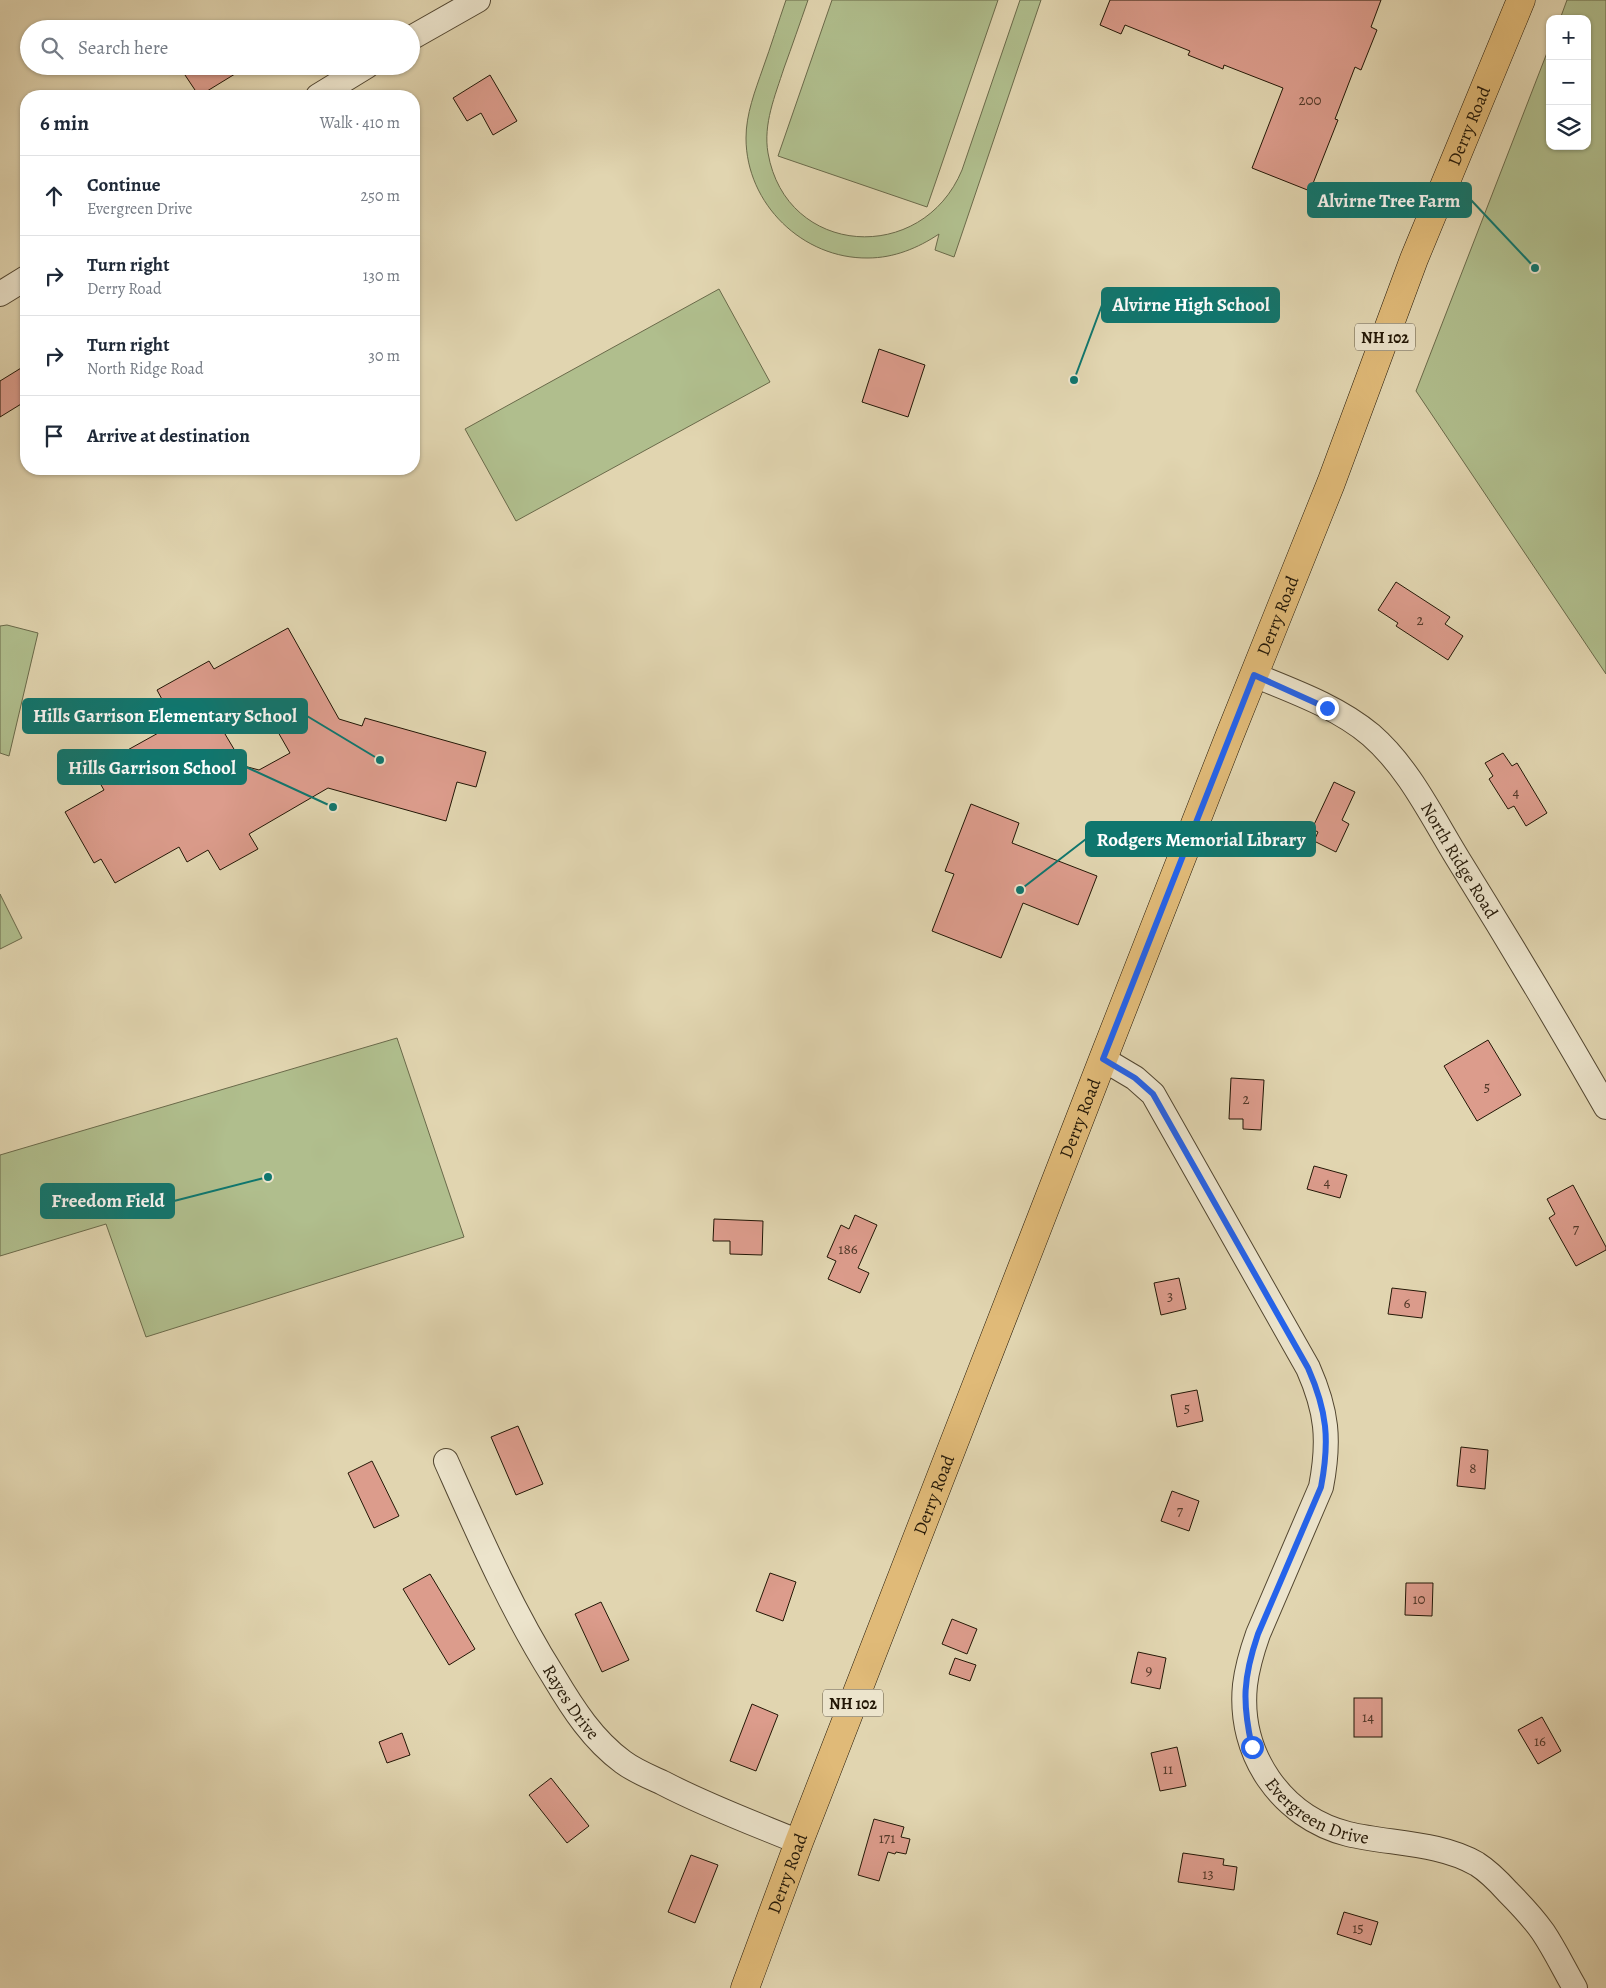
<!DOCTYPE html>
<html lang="en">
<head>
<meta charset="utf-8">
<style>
	:root { --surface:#fff; --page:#f6f6f7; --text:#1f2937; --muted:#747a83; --line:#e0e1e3 }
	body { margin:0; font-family:Alegreya,serif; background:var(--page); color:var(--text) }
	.controls { position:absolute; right:15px; top:15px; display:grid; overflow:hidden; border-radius:10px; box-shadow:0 1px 4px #0004 }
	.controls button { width:45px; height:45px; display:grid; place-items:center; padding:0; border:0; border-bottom:1px solid var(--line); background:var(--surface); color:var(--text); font:25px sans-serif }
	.stop { position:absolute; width:15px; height:15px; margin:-11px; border:4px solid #2563eb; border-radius:50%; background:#fff }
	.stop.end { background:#2563eb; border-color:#fff; box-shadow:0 1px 5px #0008 }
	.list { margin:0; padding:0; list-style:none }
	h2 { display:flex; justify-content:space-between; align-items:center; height:65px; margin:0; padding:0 20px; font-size:21px }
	h2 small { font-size:16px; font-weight:400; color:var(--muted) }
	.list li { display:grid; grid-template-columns:32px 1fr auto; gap:15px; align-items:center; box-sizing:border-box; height:80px; padding:0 20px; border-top:1px solid var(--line) }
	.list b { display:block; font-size:19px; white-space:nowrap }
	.list p { margin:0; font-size:16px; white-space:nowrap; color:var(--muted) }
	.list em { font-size:16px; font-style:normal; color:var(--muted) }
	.icon { flex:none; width:28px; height:28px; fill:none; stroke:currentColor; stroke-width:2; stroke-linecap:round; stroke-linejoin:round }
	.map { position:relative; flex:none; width:1606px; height:1988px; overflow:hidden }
	.search { position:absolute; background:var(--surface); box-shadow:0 1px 4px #0004; left:20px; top:20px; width:400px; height:55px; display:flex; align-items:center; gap:12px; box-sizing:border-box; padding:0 18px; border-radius:28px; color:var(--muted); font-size:19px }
	.panel { position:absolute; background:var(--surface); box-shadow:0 1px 4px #0004; left:20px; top:90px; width:400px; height:385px; border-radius:20px }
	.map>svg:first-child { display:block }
	.green { fill:#b0be8d; stroke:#6a6a4a }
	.building { fill:#dc9c8c; stroke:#231706; fill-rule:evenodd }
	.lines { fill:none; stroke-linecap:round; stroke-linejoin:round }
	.minor-casing { stroke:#524630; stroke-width:26 }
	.major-casing { stroke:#231706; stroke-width:29 }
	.minor { stroke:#ece4cc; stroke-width:24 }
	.major { stroke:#e0ba78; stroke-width:28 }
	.route { stroke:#2563eb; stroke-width:6 }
	.labels { text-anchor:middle; stroke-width:4.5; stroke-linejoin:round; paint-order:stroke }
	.number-label { font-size:15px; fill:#513828 }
	.shield { fill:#ece4cc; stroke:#5f5441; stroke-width:1 }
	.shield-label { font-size:16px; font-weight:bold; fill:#231706 }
	.street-label { font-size:18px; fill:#231706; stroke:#ece4cc }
	.leader { fill:none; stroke:#0f766e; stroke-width:2 }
	.callout-dot { fill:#0f766e; stroke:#ece4cc; stroke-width:2 }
	.callout { fill:#0f766e; stroke:#0f766e; stroke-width:2 }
	.callout-label { font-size:19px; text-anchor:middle; font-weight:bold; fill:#fff }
</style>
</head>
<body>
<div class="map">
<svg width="1606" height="1988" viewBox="0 0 1606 1988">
	<rect width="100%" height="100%" fill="#e1d5b0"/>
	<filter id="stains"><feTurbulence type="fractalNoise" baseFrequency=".004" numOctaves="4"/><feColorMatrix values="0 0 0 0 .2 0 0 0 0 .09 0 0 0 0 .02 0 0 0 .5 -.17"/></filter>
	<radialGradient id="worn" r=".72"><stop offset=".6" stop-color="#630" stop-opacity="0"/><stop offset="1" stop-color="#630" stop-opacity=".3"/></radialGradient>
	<!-- green -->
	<g class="green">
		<path d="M786 0H808C800 23 792 46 784 68 775 96 763 124 768 153 786 257 922 266 962 170L1020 0H1041L954 257 935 250 939 234C918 248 894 258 868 258 803 259 746 204 746 138 746 114 755 91 763 68 771 46 778 23 786 0Z"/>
		<path d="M832 0H998L927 207 778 156Z"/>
		<path d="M1567 0H1606V674L1416 391 1550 45V146H1587V19H1560Z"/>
		<path d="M719 289 770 382 516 521 465 429Z"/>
		<path d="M7 625 38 633 9 756 0 753V626Z"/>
		<path d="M0 894 22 938 0 949Z"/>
		<path d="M397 1038 464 1237 146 1337 106 1224 0 1256V1155Z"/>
	</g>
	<!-- building -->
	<g class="building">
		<path d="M1110 0H1381L1371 27 1377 30 1361 70 1355 67 1335 119 1338 120 1310 191 1252 168 1283 88 1224 65 1223 69 1188 55 1190 51 1125 25 1121 34 1100 25Z"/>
		<path d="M191 66H248L199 96 183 72Z"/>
		<path d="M490 75 517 121 493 135 481 113 467 121 453 98Z"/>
		<path d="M879 349 925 365 908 417 862 402Z"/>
		<path d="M26 365V401L0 417V381Z"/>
		<path d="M1396 582 1450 617 1445 624 1463 636 1448 660 1396 626 1398 623 1378 610Z"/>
		<path d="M288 628 339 719 362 726 365 718 486 752 476 787 457 782 446 821 328 788 249 834 258 849 220 870 208 850 187 862 179 847 115 883 101 859 94 863 65 812 104 790 94 773 126 755 124 752 169 727 158 707 164 703 157 690 209 661 214 669ZM266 711 290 753 259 770 244 766 225 734Z"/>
		<path d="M1503 753 1512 766 1517 763 1547 813 1526 826 1514 806 1508 809 1489 779 1493 776 1485 763Z"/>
		<path d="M1334 782 1355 792 1342 820 1349 824 1336 852 1314 841 1318 832 1312 829Z"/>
		<path d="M971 804 1019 823 1012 843 1097 876 1078 925 1023 903 1001 958 932 931 954 874 945 871Z"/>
		<path d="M1488 1040 1521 1095 1477 1121 1444 1066Z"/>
		<path d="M1231 1078 1264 1080 1261 1130 1243 1129V1119H1229Z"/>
		<path d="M1314 1166 1347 1175 1340 1198 1307 1189Z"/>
		<path d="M1573 1185 1606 1247V1250L1576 1266 1549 1218 1555 1214 1547 1199Z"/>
		<path d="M855 1215 877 1225 858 1268 869 1273 860 1293 828 1279 836 1261 827 1257 841 1225 849 1229Z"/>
		<path d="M714 1219 763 1221 762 1255 730 1254V1241H713Z"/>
		<path d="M1179 1278 1186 1309 1161 1315 1154 1283Z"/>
		<path d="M1392 1288 1426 1292 1422 1318 1388 1314Z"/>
		<path d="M1197 1390 1203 1421 1177 1427 1171 1395Z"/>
		<path d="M518 1426 543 1484 516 1495 491 1437Z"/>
		<path d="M1461 1447 1488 1450 1485 1489 1457 1486Z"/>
		<path d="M372 1461 399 1516 374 1528 348 1473Z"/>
		<path d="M1172 1491 1199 1501 1189 1531 1161 1521Z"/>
		<path d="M770 1573 796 1582 783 1621 756 1611Z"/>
		<path d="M430 1574 475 1649 449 1665 403 1589Z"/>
		<path d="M1406 1583H1433L1432 1616 1405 1615Z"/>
		<path d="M601 1602 629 1660 602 1672 575 1614Z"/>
		<path d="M952 1619 977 1629 967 1654 942 1644Z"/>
		<path d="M1138 1652 1166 1658 1160 1689 1131 1683Z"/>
		<path d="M955 1658 976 1665 970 1681 949 1674Z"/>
		<rect x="1354" y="1698" width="28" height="39"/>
		<path d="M752 1704 778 1715 756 1771 730 1761Z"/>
		<path d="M1542 1717 1561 1751 1538 1764 1518 1730Z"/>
		<path d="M402 1733 410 1755 387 1763 379 1742Z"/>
		<path d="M1177 1747 1186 1786 1160 1791 1151 1753Z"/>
		<path d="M551 1778 589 1826 567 1843 529 1795Z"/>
		<path d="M874 1819 904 1827 901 1837 910 1839 906 1854 896 1852 895 1854 888 1852 879 1881 858 1875Z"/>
		<path d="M1183 1853 1224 1859 1223 1865 1237 1867 1234 1890 1178 1882Z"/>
		<path d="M691 1855 718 1865 695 1923 668 1912Z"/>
		<path d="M1344 1912 1378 1922 1371 1945 1337 1934Z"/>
	</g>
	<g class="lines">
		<!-- minor casing -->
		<g class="minor-casing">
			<g id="minor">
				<path d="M411 38 478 0"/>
				<path d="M318 96 367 66"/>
				<path d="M0 294 26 278"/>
				<path id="s1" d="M1254 675C1293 691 1338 707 1371 735 1409 768 1432 817 1458 859 1509 941 1558 1023 1606 1107"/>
				<path id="s2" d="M1103 1059 1135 1078 1153 1094 1308 1368C1327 1411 1330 1440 1321 1487L1258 1634C1252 1651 1247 1668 1245 1685 1238 1754 1281 1817 1348 1834 1390 1844 1439 1842 1477 1864 1488 1871 1499 1882 1508 1892 1520 1904 1533 1918 1543 1932 1555 1950 1564 1969 1575 1988"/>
				<path id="s3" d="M446 1461C479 1535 511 1609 554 1677 573 1709 593 1740 623 1762 635 1771 650 1777 663 1783 707 1806 753 1823 799 1842"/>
			</g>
		</g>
		<!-- major casing -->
		<g class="major-casing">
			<g id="major">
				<path id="s4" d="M745 1988 799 1842 1103 1059 1229 737 1331 483 1414 259 1521 0"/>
			</g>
		</g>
		<!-- minor -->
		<use href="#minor" class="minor"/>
		<!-- major -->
		<use href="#major" class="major"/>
	</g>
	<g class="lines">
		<!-- route -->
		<path class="route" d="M1252 1747C1242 1702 1243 1678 1258 1634L1321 1487C1330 1440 1327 1411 1308 1368L1153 1094 1135 1078 1103 1059 1254 675 1327 708"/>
	</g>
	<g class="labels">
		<!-- number labels -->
		<g class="number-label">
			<text x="1310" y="105">200</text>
			<text x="1420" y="625">2</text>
			<text x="1516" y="797">4</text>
			<text x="1487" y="1092">5</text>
			<text x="1246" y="1104">2</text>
			<text x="1327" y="1187">4</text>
			<text x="1576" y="1234">7</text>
			<text x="848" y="1254">186</text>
			<text x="1170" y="1301">3</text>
			<text x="1407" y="1308">6</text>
			<text x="1187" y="1413">5</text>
			<text x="1473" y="1473">8</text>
			<text x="1180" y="1516">7</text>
			<text x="1419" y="1604">10</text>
			<text x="1149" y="1675">9</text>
			<text x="1368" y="1722">14</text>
			<text x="1540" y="1746">16</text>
			<text x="1168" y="1774">11</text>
			<text x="887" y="1843">171</text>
			<text x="1208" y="1879">13</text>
			<text x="1358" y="1933">15</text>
		</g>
		<!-- shield labels -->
		<g class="shield">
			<rect x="1355" y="323.5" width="60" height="27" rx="4"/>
			<rect x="823" y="1689.5" width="60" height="27" rx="4"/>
		</g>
		<g class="shield-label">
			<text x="1385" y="343">NH 102</text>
			<text x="853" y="1709">NH 102</text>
		</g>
		<!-- street labels -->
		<g class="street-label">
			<text dy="6" stroke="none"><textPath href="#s4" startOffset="1998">Derry Road</textPath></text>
			<text dy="6" stroke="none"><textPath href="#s4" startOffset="1472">Derry Road</textPath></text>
			<text dy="6" stroke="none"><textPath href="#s1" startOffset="286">North Ridge Road</textPath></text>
			<text dy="6" stroke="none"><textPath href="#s4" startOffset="932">Derry Road</textPath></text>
			<text dy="6" stroke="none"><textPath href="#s4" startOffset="528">Derry Road</textPath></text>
			<text dy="6" stroke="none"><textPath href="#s3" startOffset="272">Rayes Drive</textPath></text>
			<text dy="6" stroke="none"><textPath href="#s2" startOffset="870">Evergreen Drive</textPath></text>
			<text dy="6" stroke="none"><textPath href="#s4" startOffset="122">Derry Road</textPath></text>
		</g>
	</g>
	<!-- callouts -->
	<path class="leader" d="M1535 268L1471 200M1074 380L1102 305M380 760L307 716M333 807L246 767M1020 890L1086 839M268 1177L174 1201"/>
	<g class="callout-dot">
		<circle cx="1535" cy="268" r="5"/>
		<circle cx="1074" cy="380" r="5"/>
		<circle cx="380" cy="760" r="5"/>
		<circle cx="333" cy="807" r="5"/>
		<circle cx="1020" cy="890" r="5"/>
		<circle cx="268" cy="1177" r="5"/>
	</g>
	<g class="callout">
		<rect x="1308" y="183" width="163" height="34" rx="5"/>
		<rect x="1102" y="288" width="177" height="34" rx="5"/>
		<rect x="23" y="699" width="284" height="34" rx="5"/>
		<rect x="58" y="750" width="188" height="34" rx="5"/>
		<rect x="1086" y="822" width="229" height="34" rx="5"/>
		<rect x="41" y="1184" width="133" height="34" rx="5"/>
	</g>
	<g class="callout-label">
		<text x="1389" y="207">Alvirne Tree Farm</text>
		<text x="1191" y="311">Alvirne High School</text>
		<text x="165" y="722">Hills Garrison Elementary School</text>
		<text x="152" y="774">Hills Garrison School</text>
		<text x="1201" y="846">Rodgers Memorial Library</text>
		<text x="108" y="1207">Freedom Field</text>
	</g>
	<rect width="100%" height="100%" filter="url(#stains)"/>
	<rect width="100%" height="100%" fill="url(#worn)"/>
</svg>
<div class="controls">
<button>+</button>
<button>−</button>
<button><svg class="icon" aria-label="layers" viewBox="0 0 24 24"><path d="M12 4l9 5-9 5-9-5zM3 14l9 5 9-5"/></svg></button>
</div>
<div class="stop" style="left:1252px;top:1747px"></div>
<div class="stop end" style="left:1327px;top:708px"></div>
<div class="search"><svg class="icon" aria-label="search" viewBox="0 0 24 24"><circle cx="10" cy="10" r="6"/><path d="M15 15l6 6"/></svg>Search here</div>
<section class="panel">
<h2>6 min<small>Walk · 410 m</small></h2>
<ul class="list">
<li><svg class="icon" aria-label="ahead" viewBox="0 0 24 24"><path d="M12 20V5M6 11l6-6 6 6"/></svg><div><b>Continue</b><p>Evergreen Drive</p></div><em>250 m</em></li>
<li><svg class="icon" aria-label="right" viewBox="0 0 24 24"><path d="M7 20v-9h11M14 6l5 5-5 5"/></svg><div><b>Turn right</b><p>Derry Road</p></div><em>130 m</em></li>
<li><svg class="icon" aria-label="right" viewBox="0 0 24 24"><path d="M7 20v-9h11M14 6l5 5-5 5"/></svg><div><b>Turn right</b><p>North Ridge Road</p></div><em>30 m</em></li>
<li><svg class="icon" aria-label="arrive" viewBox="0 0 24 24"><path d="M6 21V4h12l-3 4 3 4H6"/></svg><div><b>Arrive at destination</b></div></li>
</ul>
</section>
</div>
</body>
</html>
